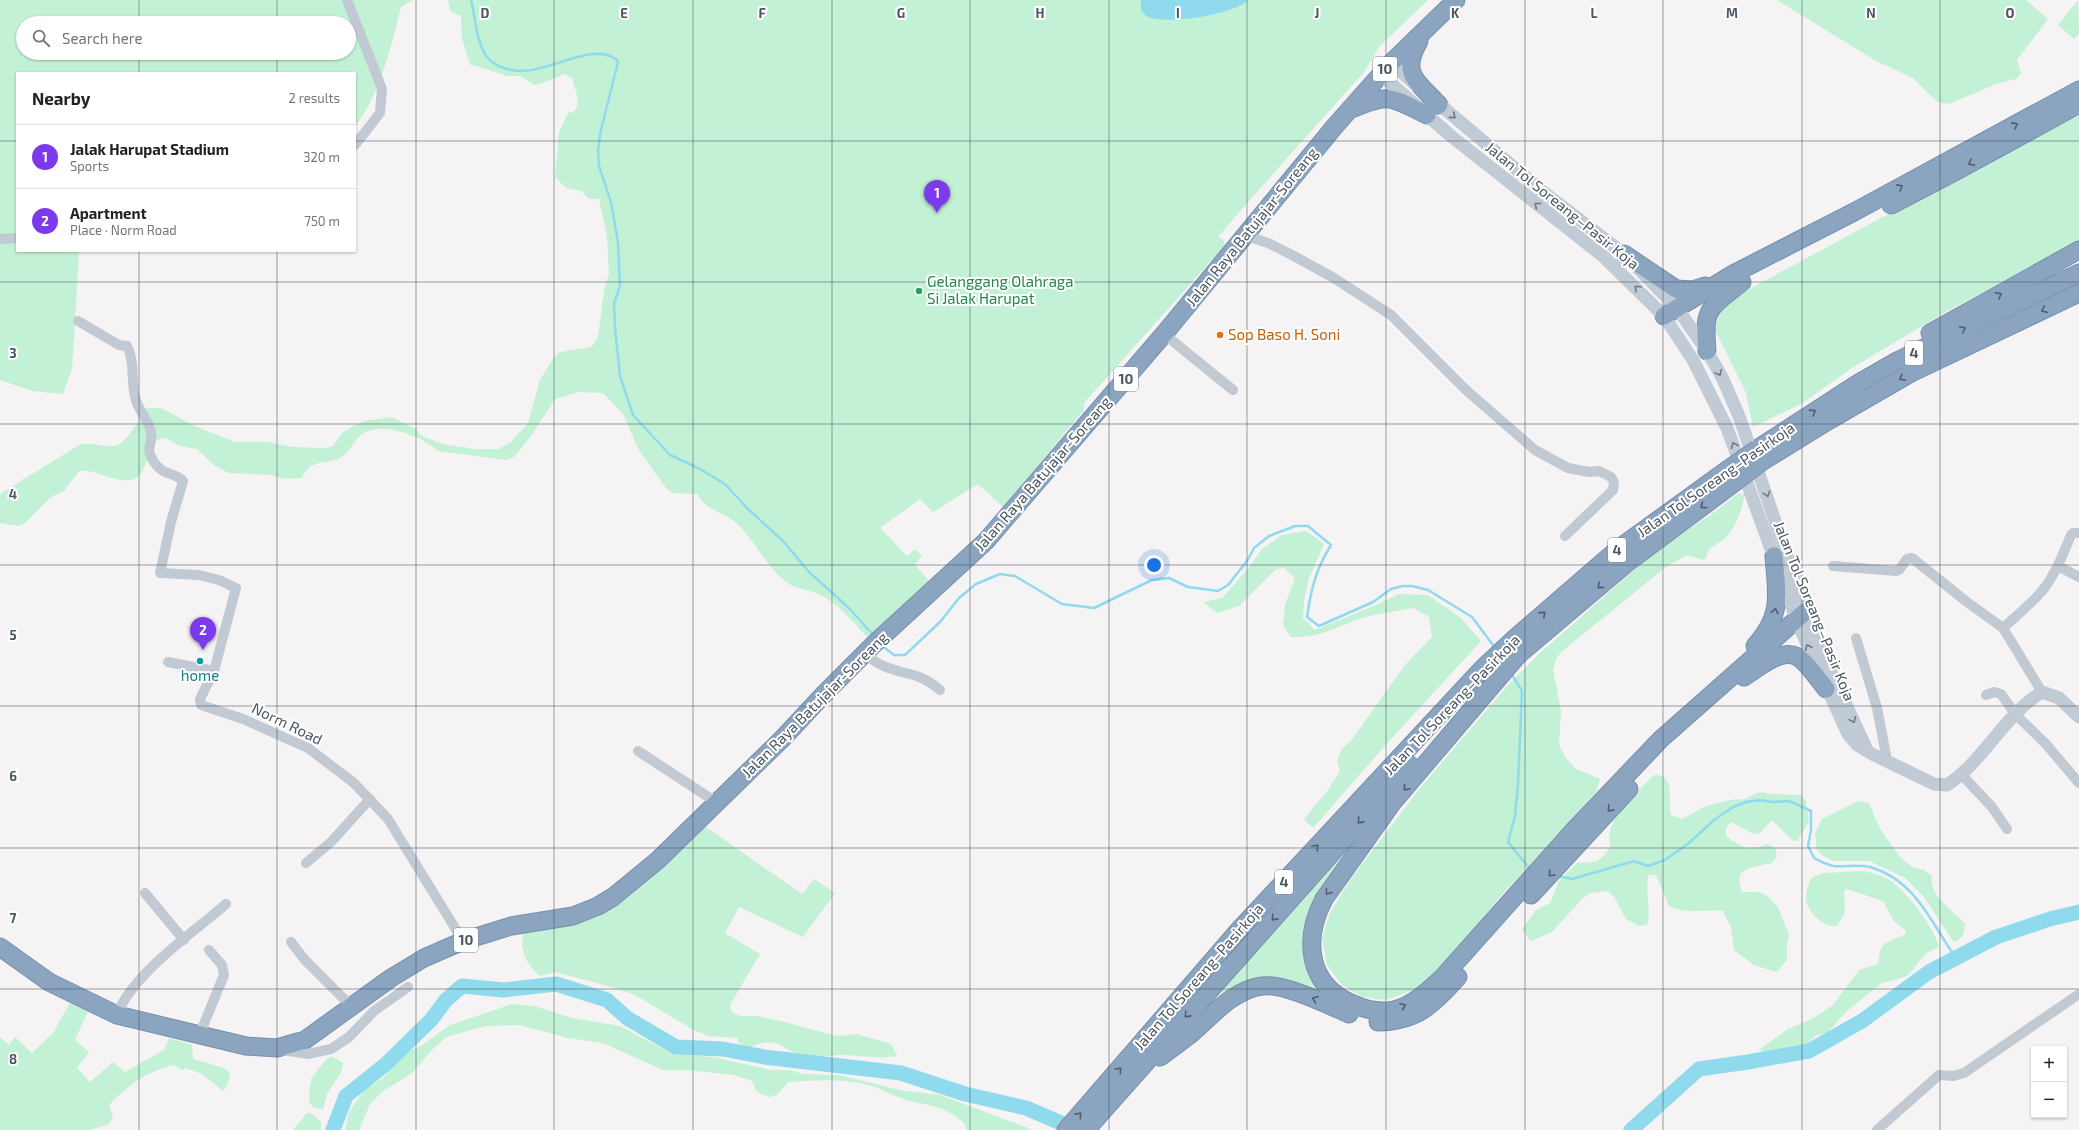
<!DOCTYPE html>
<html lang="en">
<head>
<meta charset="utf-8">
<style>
	:root { --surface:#fff; --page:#f2f2f2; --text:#222; --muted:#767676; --line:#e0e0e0; --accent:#7c3aed }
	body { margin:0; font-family:"Exo 2",sans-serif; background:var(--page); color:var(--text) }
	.controls { position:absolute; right:12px; bottom:12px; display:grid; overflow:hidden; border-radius:0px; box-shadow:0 1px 3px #0004 }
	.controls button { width:36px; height:36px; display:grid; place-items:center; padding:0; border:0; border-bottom:1px solid var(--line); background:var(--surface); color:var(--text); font:20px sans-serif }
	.you { position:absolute; left:1154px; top:565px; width:14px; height:14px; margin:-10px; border:3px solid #fff; border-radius:50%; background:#1a73e8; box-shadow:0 0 0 6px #1a73e833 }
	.badge { display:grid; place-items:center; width:26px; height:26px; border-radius:50%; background:var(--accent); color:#fff; font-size:13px; font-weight:700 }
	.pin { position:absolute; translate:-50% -33px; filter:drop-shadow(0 1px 2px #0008) }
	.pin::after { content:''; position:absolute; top:21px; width:14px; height:12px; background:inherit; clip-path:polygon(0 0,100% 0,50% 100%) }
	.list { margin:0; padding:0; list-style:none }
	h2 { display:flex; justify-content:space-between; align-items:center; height:52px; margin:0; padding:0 16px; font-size:17px }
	h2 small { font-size:13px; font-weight:400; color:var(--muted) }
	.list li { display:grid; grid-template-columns:26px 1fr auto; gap:12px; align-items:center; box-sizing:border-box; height:64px; padding:0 16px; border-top:1px solid var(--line) }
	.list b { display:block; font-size:15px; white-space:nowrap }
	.list p { margin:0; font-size:13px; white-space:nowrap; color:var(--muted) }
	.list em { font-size:13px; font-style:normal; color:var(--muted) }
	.icon { flex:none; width:22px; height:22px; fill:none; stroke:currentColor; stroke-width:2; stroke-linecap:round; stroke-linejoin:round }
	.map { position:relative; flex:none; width:2079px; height:1130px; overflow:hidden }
	.search { position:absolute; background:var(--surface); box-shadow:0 1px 3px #0004; left:16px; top:16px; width:340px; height:44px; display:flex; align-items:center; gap:10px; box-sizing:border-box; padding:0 14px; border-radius:22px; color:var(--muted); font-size:15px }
	.panel { position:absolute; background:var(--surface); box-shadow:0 1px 3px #0004; left:16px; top:72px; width:340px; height:180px; border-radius:0px }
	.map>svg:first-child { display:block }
	.green { fill:#c3f1d5; fill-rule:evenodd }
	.water { fill:#90daee }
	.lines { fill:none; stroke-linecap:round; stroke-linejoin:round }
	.stream { stroke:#90daee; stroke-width:2.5 }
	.river { stroke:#90daee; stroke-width:15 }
	.highway-casing { stroke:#7690ad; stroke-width:19 }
	.street { stroke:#c1cad2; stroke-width:10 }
	.secondary { stroke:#c1cbd6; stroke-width:13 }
	.highway { stroke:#8ba5c1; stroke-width:17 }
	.highway-bridge-casing { stroke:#7690ad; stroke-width:19; stroke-linecap:butt }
	.highway-bridge { stroke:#8ba5c1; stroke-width:17 }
	.oneway { stroke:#6e7984 }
	.oneway2 { stroke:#505e6b }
	.grid { fill:none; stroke:#4a5661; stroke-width:1; stroke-opacity:0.55 }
	.leisure-dot { fill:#2e9e5b; stroke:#fff; stroke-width:1.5 }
	.food-dot { fill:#e8710a; stroke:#fff; stroke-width:1.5 }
	.culture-dot { fill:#0f9aa8; stroke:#fff; stroke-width:1.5 }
	.labels { text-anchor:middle; stroke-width:4; stroke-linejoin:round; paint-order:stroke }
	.shield { fill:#fff; stroke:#808990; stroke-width:1 }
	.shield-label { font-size:14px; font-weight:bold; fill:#4a5661 }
	.street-label { font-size:15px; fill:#4a5661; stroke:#fff }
	.leisure-label { font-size:15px; fill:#27864d; stroke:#fff; text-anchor:start }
	.food-label { font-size:15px; fill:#c56008; stroke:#fff; text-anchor:start }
	.culture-label { font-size:15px; fill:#0d838f; stroke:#fff }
	.grid-label { font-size:13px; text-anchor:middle; font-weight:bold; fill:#4a5661; stroke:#fff; stroke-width:4; stroke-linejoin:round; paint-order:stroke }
</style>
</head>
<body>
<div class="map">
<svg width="2079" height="1130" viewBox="0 0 2079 1130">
	<rect width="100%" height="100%" fill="#f5f3f3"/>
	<!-- green -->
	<g class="green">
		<path d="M0 0H413L401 7C391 48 380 93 355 127V73H17V251H78L79 255 72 369 63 394 33 391 0 380ZM23 23H349V53H23Z"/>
		<path d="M448 0H1428L1380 46 1364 72 1240 211 1218 237 1223 239 1226 248 1209 263 1084 403V410L1003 507 978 484 933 512 920 499 880 528 907 556 915 549 922 556 915 565 930 582 885 624 867 637C852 621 837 601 816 593 805 589 795 589 785 581 765 565 755 540 736 523 723 511 705 511 698 494L673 493 666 488 639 450 623 414 603 393 579 392 555 399 531 436 514 457 506 460 438 451C424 437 382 421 364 433 355 438 351 450 343 456 335 463 321 460 311 466 307 469 304 474 301 478L285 479 270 475 229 473 215 466 197 449 180 446 166 438 155 440C150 450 147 462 142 472 130 493 98 468 79 471L64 491 50 498 26 522 19 526 0 523V494L79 445C92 441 102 448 114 446 126 445 140 418 147 408H161L199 428 235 442H267L293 447 325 448 333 446 342 433 357 424 365 421 392 417 416 429 420 435 442 444 474 449H499L512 441 528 423 540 380 554 357 560 352 591 347 598 338 604 290 609 274 607 236 599 199H589L581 191 566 188 555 177 559 132 568 113C585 111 575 89 572 78L565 74C554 78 546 83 534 85L521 76H507L470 64 462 39 461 16 450 11Z"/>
		<path d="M1777 0H2026L2048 19 2017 60 2021 73 2016 79 1996 84 1949 104 1941 103 1935 100 1913 78 1876 61Z"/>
		<path d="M2078 0 2079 33 2074 39 2058 25Z"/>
		<path d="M2079 110V241L1947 311 1852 368 1801 404 1753 427 1746 393 1715 330 1720 314 1729 302 1744 292 1879 219 1976 172Z"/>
		<path d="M1739 493 1744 495C1744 506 1735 528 1727 536 1722 541 1715 545 1709 549L1706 558 1703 560 1687 555 1666 567 1561 652 1556 659 1553 670 1561 711 1559 745 1566 758 1576 769 1600 779 1596 792 1499 898 1459 948 1419 988 1386 1000 1362 997 1342 985 1327 965 1322 938 1330 913 1350 880 1421 787 1508 685 1540 653 1657 550 1709 516Z"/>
		<path d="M1306 531 1324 544 1309 578 1304 601 1303 618 1315 630 1376 605 1399 594 1428 595 1461 618 1481 641 1392 738 1313 828 1304 819 1328 790 1340 771 1337 760 1342 749 1353 738 1405 665 1432 637 1429 617 1414 608C1398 611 1381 613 1365 617 1336 626 1323 638 1291 637L1283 625 1285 605 1295 578 1284 568 1276 569 1239 606 1217 613 1203 602 1222 598 1247 570 1262 549 1282 535Z"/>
		<path d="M1654 775C1677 775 1667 801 1671 815L1682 819 1706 806 1730 800 1746 799 1754 794 1762 792 1770 794 1801 795 1806 802 1809 822 1797 841H1793L1772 820 1759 834 1752 833 1731 822 1726 829V836C1744 848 1747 852 1768 844L1775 848 1777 856 1772 863C1753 868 1732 866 1742 892H1758L1766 895 1778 907 1789 935 1787 943V960L1777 972 1754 965 1734 950 1731 927 1723 911C1704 909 1687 915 1669 906L1656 875H1649C1644 892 1652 909 1647 925L1639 926 1626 919 1614 897 1608 891 1590 893 1582 899 1552 932 1531 941 1522 929 1536 910 1550 903 1559 881 1577 863C1597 862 1600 863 1611 846 1601 822 1639 790 1654 775Z"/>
		<path d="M1858 801 1869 803 1880 829 1900 857 1912 867 1924 870 1932 876C1929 898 1953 909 1965 924L1963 936 1957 941H1953L1924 897 1905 878 1869 861H1834L1823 856 1817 850 1815 833 1822 819Z"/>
		<path d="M702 824 802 894 814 879 835 893 803 937 739 907 725 933 760 954 730 1005 732 1012 740 1016H757L785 1022 828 1034 840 1036 856 1034 891 1044 897 1056C879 1059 864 1056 845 1055 832 1055 819 1057 806 1056 778 1051 782 1033 749 1048L739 1043 737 1038 708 1036 692 1029 635 995 611 987 555 972 540 976C526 964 520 952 523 933L569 921Z"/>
		<path d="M1359 832 1362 834 1307 922C1299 957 1309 965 1326 993L1224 995 1222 992Z"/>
		<path d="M1862 871C1870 872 1879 875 1886 878 1905 888 1934 927 1939 947L1925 954 1911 972 1905 977 1882 983 1875 988 1847 1011 1828 1032 1815 1036 1807 1044 1799 1047 1791 1048 1780 1052H1762L1760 1049 1788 1029 1812 1019 1833 1005 1859 970 1878 964 1880 951 1884 944 1906 934 1905 930 1893 920 1883 901 1847 889 1844 892 1845 912 1837 926C1823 928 1805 910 1806 896 1806 890 1809 884 1811 878L1824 873Z"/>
		<path d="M70 1003 88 1011 75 1040 89 1052 77 1068 90 1082 113 1062 125 1072 164 1050 169 1038 192 1045 193 1059 224 1068 230 1073 228 1084 223 1091 202 1074 185 1068 182 1070 174 1065C145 1072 130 1084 109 1105L113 1117 109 1124 91 1130H0V1037L9 1045 15 1037 32 1053 53 1033Z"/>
		<path d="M512 1004 534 1006 572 1018 620 1026 673 1054 713 1057 771 1070H789L803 1074 838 1075 905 1091 940 1095 1033 1130H966L965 1124C945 1106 934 1107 910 1101 894 1097 880 1087 864 1084 839 1078 813 1081 788 1082L777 1095 769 1097 757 1092 752 1081 733 1075 687 1070H663L603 1043 568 1038 519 1025 486 1026 446 1037 429 1053 412 1073 382 1092 370 1104 359 1130H345L349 1112 364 1090 382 1079 408 1052 422 1045 450 1025Z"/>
		<path d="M331 1056 343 1063 341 1072 327 1094 323 1109C308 1110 308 1099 310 1087 311 1083 311 1078 314 1075 319 1068 323 1062 331 1056Z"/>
		<path d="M307 1113H311L321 1122V1130H293Z"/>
	</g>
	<!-- water -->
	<path class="water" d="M1141 0H1248C1237 14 1157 28 1144 14 1140 10 1141 6 1141 0Z"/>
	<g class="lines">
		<!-- stream -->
		<g class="stream">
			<path d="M471 0C476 19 475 38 486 56 489 60 495 64 501 67 540 84 585 39 616 59L618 62 600 134 598 151 599 166 611 202 618 242 620 286 614 303 615 328 620 376 633 415 670 455 698 468 725 484 747 508 783 541 809 572 849 608 874 636"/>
			<path d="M881 645 894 655H905L940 622 959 598 976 584 1000 574 1015 576 1062 604 1094 608 1152 580 1169 578 1188 587 1218 591 1228 585 1247 561 1254 548 1269 536 1295 526H1308L1331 545C1316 569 1311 589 1307 617L1319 626 1373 602 1391 589 1403 586H1412L1428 590 1472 617 1496 649"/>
			<path d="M1511 673 1522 691 1518 784 1515 816 1508 842 1531 870"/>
			<path d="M1557 876 1572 879 1634 861 1648 866 1665 860 1689 843 1714 820 1733 807 1746 802 1759 800 1773 802 1789 801 1811 811V830L1808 846 1814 858C1820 861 1827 865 1834 866 1846 867 1857 864 1870 867 1916 880 1931 923 1956 958"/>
		</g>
		<!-- river -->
		<g class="river">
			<path d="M333 1130 346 1096 386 1064 431 1020 446 1000 462 986 503 990 556 984 607 1000 627 1018 676 1047 723 1049 764 1057 901 1073 965 1094 1026 1108 1077 1130"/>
			<path d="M1631 1130 1699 1069 1748 1062 1809 1051 1862 1021 1929 972 1996 937 2050 919 2079 912"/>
		</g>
		<!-- highway casing -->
		<g class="highway-casing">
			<g id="highway">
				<path d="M1419 41C1400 74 1417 81 1439 105"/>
				<path d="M1354 108C1392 92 1391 98 1427 115"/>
				<path d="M1891 205 1960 169 2079 104"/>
				<path d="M1624 254 1676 289 1693 290 1705 286"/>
				<path d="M1664 316 1735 273 1854 212 2079 90"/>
				<path d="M1930 333 2079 250"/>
				<path d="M1707 351C1703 307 1709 309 1742 282"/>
				<path d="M1757 449 1857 384 1897 361 2079 273"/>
				<path d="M1763 461 1828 421 1911 373 2079 293"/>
				<path d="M1755 646C1783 615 1777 595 1774 556"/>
				<path d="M1519 654 1393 802 1324 899C1303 939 1307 985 1353 1004 1366 1010 1379 1013 1394 1010 1413 1005 1428 991 1442 978L1574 830 1661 739 1806 611"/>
				<path d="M1510 662 1627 563 1734 483"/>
				<path d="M1744 677C1761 667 1786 642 1804 662 1812 670 1819 680 1826 689"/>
				<path d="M1531 895 1629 789"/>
				<path d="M0 947 49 982 117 1015 246 1046 277 1048 305 1040 391 978 424 958 463 941 511 926 573 916 598 906 613 897 658 860 783 738 824 694 874 644 986 541 1164 334 1335 126 1391 63 1456 0"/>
				<path d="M1378 1022C1417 1021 1433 1005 1458 977"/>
				<path d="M1160 1057C1171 1049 1182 1041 1192 1033 1213 1015 1233 990 1262 986 1284 983 1328 1005 1349 1014"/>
				<path d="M1066 1130 1238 931 1482 669 1514 639 1618 549 1727 470"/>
				<path d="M1086 1130 1410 765"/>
			</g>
		</g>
		<!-- street -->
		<g class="street">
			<path d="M347 0 382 89 380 113 355 145"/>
			<path d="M1244 235 1268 243 1294 256 1334 278 1391 315 1466 390 1535 450 1568 468 1589 472 1599 471 1611 477 1614 482 1613 490 1565 536"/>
			<path d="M0 239 17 238"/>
			<path d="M78 321 119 345 127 346C136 364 130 383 136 400 139 412 150 421 151 433 153 447 144 446 154 462 164 477 176 472 183 481L171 522 160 573 199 575 219 580 236 588 214 671 200 699 201 705 243 719 308 748 354 783 388 819 463 941"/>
			<path d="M1164 334 1233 390"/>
			<path d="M1833 566 1896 571 1899 570 1907 559 1912 558 1967 602 2003 628 2042 692"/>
			<path d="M2058 566 2079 577"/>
			<path d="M2003 628C2016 616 2030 605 2042 591 2055 575 2063 554 2071 535L2073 533H2079"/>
			<path d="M1856 638 1877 708 1887 760"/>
			<path d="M864 654C871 659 878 664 886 667 909 676 919 672 940 690"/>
			<path d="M168 662 214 671"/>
			<path d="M1986 695 1994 692 2001 694 2016 715 2045 743 2079 783"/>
			<path d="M638 751 716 802"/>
			<path d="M1961 774 1992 807 2007 829"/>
			<path d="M306 863 331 842 370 799"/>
			<path d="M145 893 184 940"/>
			<path d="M291 942 305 960 352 1007"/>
			<path d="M117 1015C132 974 193 933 226 904"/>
			<path d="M199 1036 224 975 222 965 209 950"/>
			<path d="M282 1050 308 1054 331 1049 349 1037 374 1011 408 987"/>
			<path d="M1877 1130 1939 1075 1953 1076 1964 1073 2079 994"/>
		</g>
		<!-- secondary -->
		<g class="secondary">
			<path d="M1391 63 1417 86"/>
			<path d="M1381 75 1451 136 1604 257 1664 316 1693 360 1727 428 1799 626 1848 734 1857 745 1874 755 1934 784 1947 785C1984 761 2004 715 2042 692L2059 698 2079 717"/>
			<path d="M1432 98 1542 191 1624 254 1677 308 1707 351 1722 377 1739 416 1806 611 1825 659 1867 750"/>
		</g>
		<!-- highway -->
		<use href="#highway" class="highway"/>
		<!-- highway-bridge casing -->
		<g class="highway-bridge-casing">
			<g id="highway-bridge">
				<path d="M1727 470 1757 449"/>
				<path d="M1734 483 1763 461"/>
			</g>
		</g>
		<!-- highway-bridge -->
		<use href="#highway-bridge" class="highway-bridge"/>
	</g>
	<!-- one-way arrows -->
	<defs><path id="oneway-chevron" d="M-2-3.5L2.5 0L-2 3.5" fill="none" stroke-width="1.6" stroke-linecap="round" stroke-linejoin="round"/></defs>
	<g class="oneway">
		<use href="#oneway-chevron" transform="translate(1453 116) rotate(40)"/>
		<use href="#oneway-chevron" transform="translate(1537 205) rotate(-142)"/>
		<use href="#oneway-chevron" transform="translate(1637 288) rotate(-136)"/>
		<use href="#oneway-chevron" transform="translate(1719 373) rotate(62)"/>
		<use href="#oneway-chevron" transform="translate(1734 445) rotate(-112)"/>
		<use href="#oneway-chevron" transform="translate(1767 494) rotate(72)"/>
		<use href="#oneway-chevron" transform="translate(1808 647) rotate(-113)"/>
		<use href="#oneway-chevron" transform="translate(1853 720) rotate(66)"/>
	</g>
	<g class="oneway2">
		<use href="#oneway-chevron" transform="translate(2015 125) rotate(-28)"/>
		<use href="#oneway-chevron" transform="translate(1971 163) rotate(151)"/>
		<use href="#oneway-chevron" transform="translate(1900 187) rotate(-29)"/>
		<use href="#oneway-chevron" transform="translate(1999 295) rotate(-29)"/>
		<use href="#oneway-chevron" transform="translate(2044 310) rotate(155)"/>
		<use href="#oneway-chevron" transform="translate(1963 329) rotate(-26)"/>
		<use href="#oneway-chevron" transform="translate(1902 378) rotate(150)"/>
		<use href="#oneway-chevron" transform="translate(1813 412) rotate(-33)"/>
		<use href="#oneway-chevron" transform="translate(1703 506) rotate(143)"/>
		<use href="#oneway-chevron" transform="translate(1600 586) rotate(140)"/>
		<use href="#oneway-chevron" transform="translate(1775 611) rotate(-79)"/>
		<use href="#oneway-chevron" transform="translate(1543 614) rotate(-41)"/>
		<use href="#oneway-chevron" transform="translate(1406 788) rotate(130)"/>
		<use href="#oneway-chevron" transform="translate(1610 809) rotate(132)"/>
		<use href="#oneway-chevron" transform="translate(1360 821) rotate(132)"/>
		<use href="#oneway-chevron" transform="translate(1316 847) rotate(-47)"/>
		<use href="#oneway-chevron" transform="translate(1551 874) rotate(133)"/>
		<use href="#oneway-chevron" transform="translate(1328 892) rotate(126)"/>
		<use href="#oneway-chevron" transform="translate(1274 918) rotate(132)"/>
		<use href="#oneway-chevron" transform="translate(1315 999) rotate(-159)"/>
		<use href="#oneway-chevron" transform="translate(1403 1006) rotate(-21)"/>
		<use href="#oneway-chevron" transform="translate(1187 1015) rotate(132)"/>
		<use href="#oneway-chevron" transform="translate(1119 1070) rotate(-49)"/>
		<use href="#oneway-chevron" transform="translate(1079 1115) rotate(-49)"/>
	</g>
	<!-- grid -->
	<path class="grid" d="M139 0V23M277 0V23M416 0V1130M554 0V1130M693 0V1130M832 0V1130M970 0V1130M1109 0V1130M1247 0V1130M1386 0V1130M1525 0V1130M1663 0V1130M1802 0V1130M1940 0V1130M139 53V73M277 53V73M0 141H17M355 141H2079M139 251V1130M277 251V1130M0 282H2079M0 424H2079M0 565H2079M0 706H2079M0 848H2079M0 989H2079"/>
	<!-- markers -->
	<circle class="leisure-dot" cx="919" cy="291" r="4"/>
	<circle class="food-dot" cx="1220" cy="335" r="4"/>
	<circle class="culture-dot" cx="200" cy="661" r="4"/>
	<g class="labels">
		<!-- shield labels -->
		<g class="shield">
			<rect x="1373" y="57" width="24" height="24" rx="3"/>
			<rect x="1905" y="341" width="18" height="24" rx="3"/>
			<rect x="1114" y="367" width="24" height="24" rx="3"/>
			<rect x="1608" y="538" width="18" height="24" rx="3"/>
			<rect x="1275" y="870" width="18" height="24" rx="3"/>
			<rect x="454" y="928" width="24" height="24" rx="3"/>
		</g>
		<g class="shield-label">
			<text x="1385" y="74">10</text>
			<text x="1914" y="358">4</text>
			<text x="1126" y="384">10</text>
			<text x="1617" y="555">4</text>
			<text x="1284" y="887">4</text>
			<text x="466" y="945">10</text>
		</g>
		<!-- street labels -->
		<g class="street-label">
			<text transform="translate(1562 206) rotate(39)" y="5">Jalan Tol Soreang–Pasir Koja</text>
			<text transform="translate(1252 227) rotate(-51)" y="5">Jalan Raya Batujajar-Soreang</text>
			<text transform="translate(1043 474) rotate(-49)" y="5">Jalan Raya Batujajar-Soreang</text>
			<text transform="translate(1716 480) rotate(-35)" y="5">Jalan Tol Soreang–Pasirkoja</text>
			<text transform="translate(1814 611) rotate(68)" y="5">Jalan Tol Soreang–Pasir Koja</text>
			<text transform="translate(815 705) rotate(-45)" y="5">Jalan Raya Batujajar-Soreang</text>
			<text transform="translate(1452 705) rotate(-46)" y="5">Jalan Tol Soreang–Pasirkoja</text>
			<text transform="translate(287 724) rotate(26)" y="5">Norm Road</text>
			<text transform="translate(1199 977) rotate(-49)" y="5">Jalan Tol Soreang–Pasirkoja</text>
		</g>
		<!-- leisure labels -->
		<g class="leisure-label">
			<text x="927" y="287">Gelanggang Olahraga<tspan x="927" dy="17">Si Jalak Harupat</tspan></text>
		</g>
		<!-- food labels -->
		<g class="food-label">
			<text x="1228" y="340">Sop Baso H. Soni</text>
		</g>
		<!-- culture labels -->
		<g class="culture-label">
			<text x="200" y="681">home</text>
		</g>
	</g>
	<g class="grid-label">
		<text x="485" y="18">D</text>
		<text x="624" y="18">E</text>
		<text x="762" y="18">F</text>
		<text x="901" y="18">G</text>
		<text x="1040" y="18">H</text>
		<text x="1178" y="18">I</text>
		<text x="1317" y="18">J</text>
		<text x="1455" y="18">K</text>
		<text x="1594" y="18">L</text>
		<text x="1732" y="18">M</text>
		<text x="1871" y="18">N</text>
		<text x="2010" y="18">O</text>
		<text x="13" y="358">3</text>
		<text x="13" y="499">4</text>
		<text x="13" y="640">5</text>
		<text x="13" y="781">6</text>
		<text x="13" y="923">7</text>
		<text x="13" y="1064">8</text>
	</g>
</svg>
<div class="controls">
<button>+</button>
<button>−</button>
</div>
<div class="you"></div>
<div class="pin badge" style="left:937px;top:213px">1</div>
<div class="pin badge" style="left:203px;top:650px">2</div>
<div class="search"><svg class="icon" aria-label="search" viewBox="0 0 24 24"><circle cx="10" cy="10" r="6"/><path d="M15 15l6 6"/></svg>Search here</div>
<section class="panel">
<h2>Nearby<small>2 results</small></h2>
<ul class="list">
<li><span class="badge">1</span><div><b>Jalak Harupat Stadium</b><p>Sports</p></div><em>320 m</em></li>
<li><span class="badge">2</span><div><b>Apartment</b><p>Place · Norm Road</p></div><em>750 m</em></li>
</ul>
</section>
</div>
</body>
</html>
